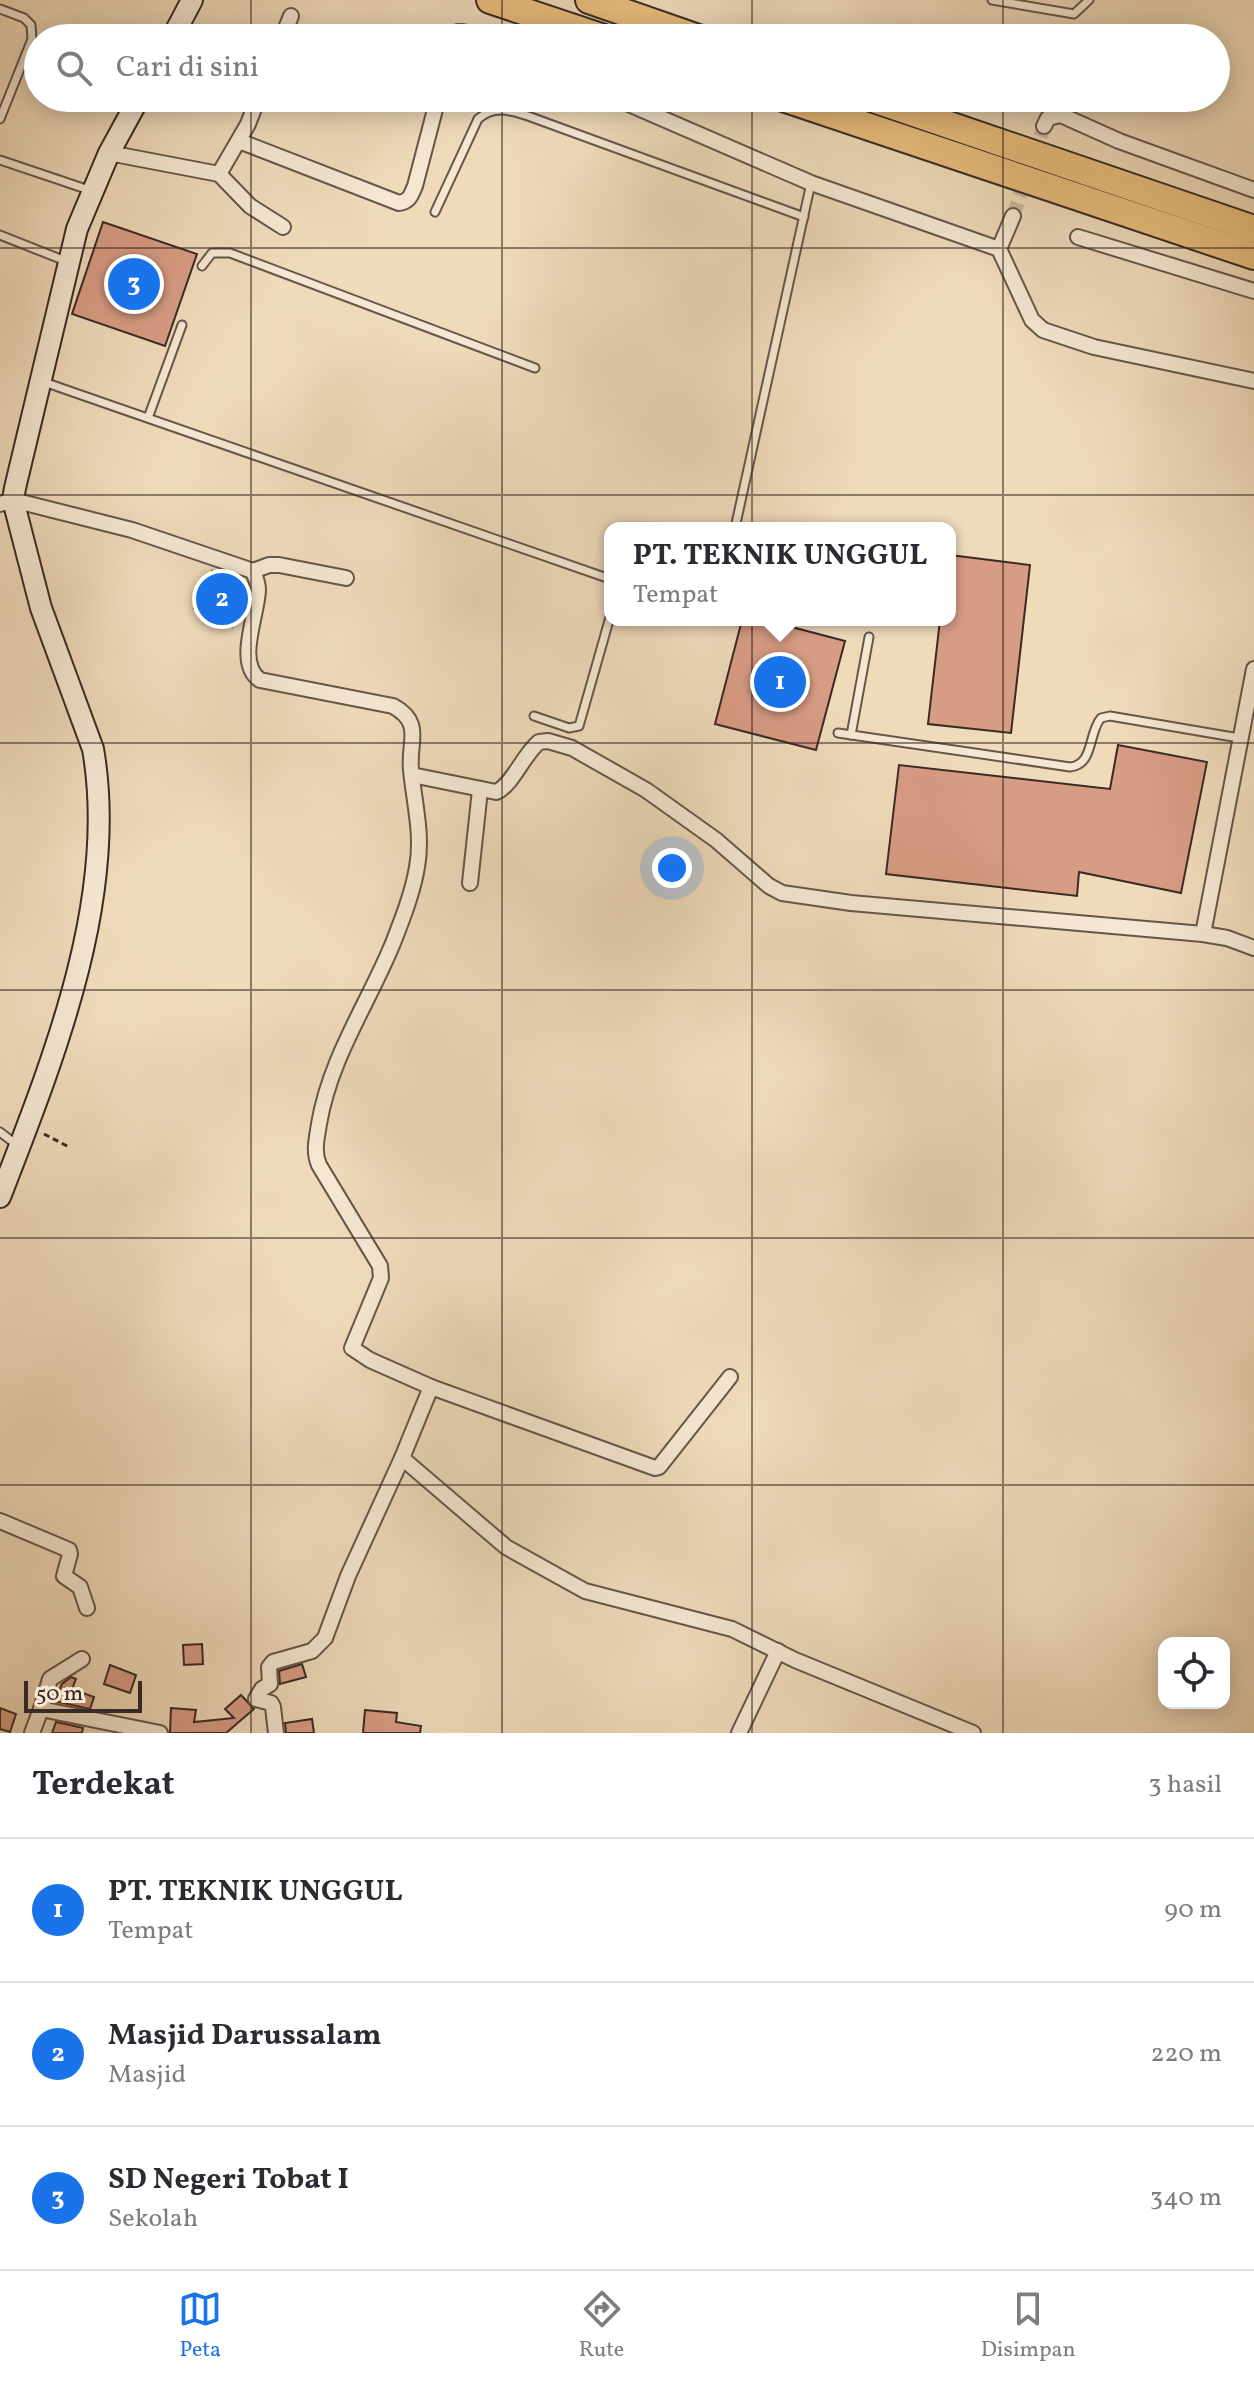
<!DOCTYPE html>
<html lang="id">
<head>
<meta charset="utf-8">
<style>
	:root { --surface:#fff; --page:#f7f7f7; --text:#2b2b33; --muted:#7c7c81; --line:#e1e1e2; --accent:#1a73e8 }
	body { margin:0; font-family:Vollkorn,serif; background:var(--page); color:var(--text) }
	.controls { position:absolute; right:24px; bottom:24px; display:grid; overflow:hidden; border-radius:16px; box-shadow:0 4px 20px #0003 }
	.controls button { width:72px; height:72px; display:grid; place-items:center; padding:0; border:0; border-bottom:2px solid var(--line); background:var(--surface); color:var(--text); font:40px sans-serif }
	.scale { position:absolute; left:24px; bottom:20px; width:118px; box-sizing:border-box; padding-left:8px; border:4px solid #392a24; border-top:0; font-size:22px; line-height:28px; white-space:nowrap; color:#392a24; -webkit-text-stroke:6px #f5e7d2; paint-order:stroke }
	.you { position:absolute; left:672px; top:868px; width:28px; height:28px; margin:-20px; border:6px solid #fff; border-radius:50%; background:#1a73e8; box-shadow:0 0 0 12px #1a73e833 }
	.badge { display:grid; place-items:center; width:52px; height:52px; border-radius:50%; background:var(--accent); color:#fff; font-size:26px; font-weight:700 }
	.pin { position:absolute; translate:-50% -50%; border:4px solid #fff; box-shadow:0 2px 8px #0006 }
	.popup { position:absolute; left:604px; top:522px; width:352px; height:104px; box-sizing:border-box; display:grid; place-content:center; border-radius:16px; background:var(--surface); filter:drop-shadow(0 2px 6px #0005); font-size:26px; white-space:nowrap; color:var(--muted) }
	.popup b { font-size:30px; color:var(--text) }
	.popup::after { content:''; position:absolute; left:50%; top:100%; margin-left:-16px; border:16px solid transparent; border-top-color:var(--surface) }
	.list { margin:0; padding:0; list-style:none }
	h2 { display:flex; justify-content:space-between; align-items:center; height:104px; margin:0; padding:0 32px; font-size:34px }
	h2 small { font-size:26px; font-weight:400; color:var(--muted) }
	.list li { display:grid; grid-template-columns:52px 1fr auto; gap:24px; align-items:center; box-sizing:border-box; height:144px; padding:0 32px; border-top:2px solid var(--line) }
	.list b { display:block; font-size:30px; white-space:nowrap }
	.list p { margin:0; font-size:26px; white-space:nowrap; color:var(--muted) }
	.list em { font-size:26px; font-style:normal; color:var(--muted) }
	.icon { flex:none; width:44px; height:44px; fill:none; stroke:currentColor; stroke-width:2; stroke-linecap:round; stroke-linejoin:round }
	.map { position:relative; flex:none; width:1254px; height:1733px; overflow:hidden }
	.search { position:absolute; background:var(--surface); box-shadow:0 4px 20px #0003; left:24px; right:24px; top:24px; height:88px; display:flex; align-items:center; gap:20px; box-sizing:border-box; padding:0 28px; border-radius:44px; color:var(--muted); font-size:30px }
	.sheet { height:536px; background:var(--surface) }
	nav { display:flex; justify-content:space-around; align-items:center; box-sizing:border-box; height:112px; border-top:2px solid var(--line); background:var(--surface); font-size:22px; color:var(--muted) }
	nav a { display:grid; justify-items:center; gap:4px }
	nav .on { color:var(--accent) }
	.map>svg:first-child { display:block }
	.building { fill:#d79c84; stroke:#392a24; stroke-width:2 }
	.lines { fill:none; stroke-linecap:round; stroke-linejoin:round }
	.minor-tunnel { stroke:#cbb79c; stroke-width:14; stroke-dasharray:14 7; stroke-linecap:butt }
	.service-casing { stroke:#66564a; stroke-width:11 }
	.minor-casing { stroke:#66564a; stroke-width:18 }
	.secondary-casing { stroke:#392a24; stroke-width:24 }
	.motorway-casing { stroke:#392a24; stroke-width:30 }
	.path { stroke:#392a24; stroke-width:3; stroke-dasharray:6 4; stroke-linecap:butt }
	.service { stroke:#f5e7d2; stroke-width:7 }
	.minor { stroke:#f5e7d2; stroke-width:14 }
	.secondary { stroke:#f5e7d2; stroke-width:20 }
	.motorway { stroke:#e8bd7d; stroke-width:26 }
	.grid { fill:none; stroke:#392a24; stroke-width:2; stroke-opacity:0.55 }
</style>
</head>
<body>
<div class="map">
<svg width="1254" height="1733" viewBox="0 0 1254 1733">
	<rect width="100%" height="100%" fill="#efdaba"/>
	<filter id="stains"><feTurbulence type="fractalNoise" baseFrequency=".0025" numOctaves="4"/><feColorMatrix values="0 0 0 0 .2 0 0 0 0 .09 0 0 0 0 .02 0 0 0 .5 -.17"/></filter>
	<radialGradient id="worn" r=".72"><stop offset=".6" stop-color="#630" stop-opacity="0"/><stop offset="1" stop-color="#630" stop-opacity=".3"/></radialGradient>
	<!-- building -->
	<g class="building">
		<path d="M103 222 197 254 165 346 72 314Z"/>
		<path d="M950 555 1030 565 1011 733 928 724 940 620H950Z"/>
		<path d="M212 571 248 589 247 595 232 627 194 608Z"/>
		<path d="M742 620H765L845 641 816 750 715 724Z"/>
		<path d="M1118 745 1207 762 1181 893 1079 872 1077 896 886 874 899 765 1110 789Z"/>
		<path d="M202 1644 203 1664 184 1665 183 1645Z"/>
		<path d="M302 1664 306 1677 280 1684 279 1671Z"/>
		<path d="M110 1665 136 1675 130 1693 104 1684Z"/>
		<path d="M71 1677 76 1679 72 1689 94 1697 90 1709 54 1701 62 1684Z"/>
		<path d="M241 1695 254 1709 226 1733H170L171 1708 196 1710 194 1722 234 1718 225 1709Z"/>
		<path d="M0 1708 16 1714 10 1732 0 1729Z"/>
		<path d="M365 1710 397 1713 396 1722 421 1726 420 1733H363Z"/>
		<path d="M312 1719 314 1733H286L285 1723Z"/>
		<path d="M56 1722 83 1728 82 1733H52Z"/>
	</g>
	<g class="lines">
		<!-- minor-tunnel -->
		<path class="minor-tunnel" d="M1013 216 1044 126"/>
		<!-- service casing -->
		<g class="service-casing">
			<g id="service">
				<path d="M992 0 1074 14 1089 0"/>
				<path d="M0 9 24 18 31 25 32 39 0 119"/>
				<path d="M0 160 89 190"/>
				<path d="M435 212 478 119C494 105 509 110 528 116L804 217"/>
				<path d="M0 235 68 262"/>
				<path d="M202 266 212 253H230L535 368"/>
				<path d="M41 381 610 579"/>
				<path d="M148 418 182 325"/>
				<path d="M735 528 811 183"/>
				<path d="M534 716 569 728 579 726 610 617"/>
				<path d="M838 733 1070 767C1094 765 1088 733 1101 718L1110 716 1239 738"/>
				<path d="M851 735 869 637"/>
				<path d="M0 1132 17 1145"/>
			</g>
		</g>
		<!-- minor casing -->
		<g class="minor-casing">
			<g id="minor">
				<path d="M282 38 291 16"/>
				<path d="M455 38 458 32H463L477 38"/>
				<path d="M615 98 811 183 999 249 1032 320 1043 330 1094 347 1254 381"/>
				<path d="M1044 126 1048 118 1061 115 1119 141 1254 190"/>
				<path d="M239 141 399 203C410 201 411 195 415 186L438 98"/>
				<path d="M109 153 219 174 250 206 283 227"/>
				<path d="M219 174 248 124 258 98"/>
				<path d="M1078 237 1254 291"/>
				<path d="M999 249 1013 216"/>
				<path d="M0 504 13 500 132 530 253 571C255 576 258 583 258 589 258 614 235 663 260 680L393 706C424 723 408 742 411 770 414 802 423 835 417 867 413 892 402 920 393 943 368 1004 330 1058 319 1124 317 1138 313 1151 319 1165L380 1266 381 1278 352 1348 370 1360 431 1387 655 1468 659 1467 730 1377"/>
				<path d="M253 571 269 565H279L346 578"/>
				<path d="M412 775 496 792C512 786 523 755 539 742L548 741 572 748 646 790 716 840 769 886 782 893 851 903 1203 934 1227 938 1254 948"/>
				<path d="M470 883 480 790"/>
				<path d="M1203 934 1254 669"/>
				<path d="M431 1387 402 1458 506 1547 585 1591 732 1629 795 1660 973 1733"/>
				<path d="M0 1521 69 1550 70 1554 64 1576 80 1587 87 1608"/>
				<path d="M41 1709 50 1679 82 1659"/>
				<path d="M32 1733 41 1709 160 1733"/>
				<path d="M276 1733 273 1707 271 1703 256 1699 262 1689 270 1684 269 1667 273 1662 312 1651 325 1638 348 1576 402 1458"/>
				<path d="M739 1733 778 1651"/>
			</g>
		</g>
		<!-- secondary casing -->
		<g class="secondary-casing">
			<g id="secondary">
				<path d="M172 38 192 0"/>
				<path d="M0 1197C53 1060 119 898 93 749L41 608 13 500 15 488 77 229 109 153 139 98"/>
			</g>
		</g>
		<!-- motorway casing -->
		<g class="motorway-casing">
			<g id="motorway">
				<path d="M490 0 604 38"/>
				<path d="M589 0 698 38"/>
				<path d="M783 98 1254 256"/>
				<path d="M870 98 1254 229"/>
			</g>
		</g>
		<!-- path -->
		<path class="path" d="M44 1134 69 1147"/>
		<!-- service -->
		<use href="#service" class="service"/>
		<!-- minor -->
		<use href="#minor" class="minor"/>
		<!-- secondary -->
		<use href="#secondary" class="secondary"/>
		<!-- motorway -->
		<use href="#motorway" class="motorway"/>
	</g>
	<!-- grid -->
	<path class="grid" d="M251 0V38M502 0V38M752 0V38M1003 0V38M251 98V1733M502 98V1733M752 98V1733M1003 98V1733M0 248H1254M0 495H1254M0 743H1254M0 990H1254M0 1238H1254M0 1485H1254"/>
	<rect width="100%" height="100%" filter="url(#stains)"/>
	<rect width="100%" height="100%" fill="url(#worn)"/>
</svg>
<div class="controls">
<button><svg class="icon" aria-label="locate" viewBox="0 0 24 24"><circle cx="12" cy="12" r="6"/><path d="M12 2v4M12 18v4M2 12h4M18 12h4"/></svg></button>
</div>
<div class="scale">50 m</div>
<div class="you"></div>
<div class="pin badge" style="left:780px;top:682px">1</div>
<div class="popup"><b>PT. TEKNIK UNGGUL</b>Tempat</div>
<div class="pin badge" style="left:222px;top:599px">2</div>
<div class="pin badge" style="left:134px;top:284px">3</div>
<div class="search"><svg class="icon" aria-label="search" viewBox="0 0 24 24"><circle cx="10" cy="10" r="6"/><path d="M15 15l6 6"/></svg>Cari di sini</div>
</div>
<section class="sheet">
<h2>Terdekat<small>3 hasil</small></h2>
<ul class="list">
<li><span class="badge">1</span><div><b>PT. TEKNIK UNGGUL</b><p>Tempat</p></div><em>90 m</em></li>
<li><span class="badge">2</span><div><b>Masjid Darussalam</b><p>Masjid</p></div><em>220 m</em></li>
<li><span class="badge">3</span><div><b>SD Negeri Tobat I</b><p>Sekolah</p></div><em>340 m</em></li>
</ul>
</section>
<nav>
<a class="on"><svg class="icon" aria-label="map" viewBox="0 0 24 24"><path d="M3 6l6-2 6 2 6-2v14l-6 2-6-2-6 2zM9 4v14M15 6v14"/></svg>Peta</a>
<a><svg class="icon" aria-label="directions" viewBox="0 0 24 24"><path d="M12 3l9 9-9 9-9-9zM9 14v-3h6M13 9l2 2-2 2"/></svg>Rute</a>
<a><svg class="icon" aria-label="saved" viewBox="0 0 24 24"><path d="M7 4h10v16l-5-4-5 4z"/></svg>Disimpan</a>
</nav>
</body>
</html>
